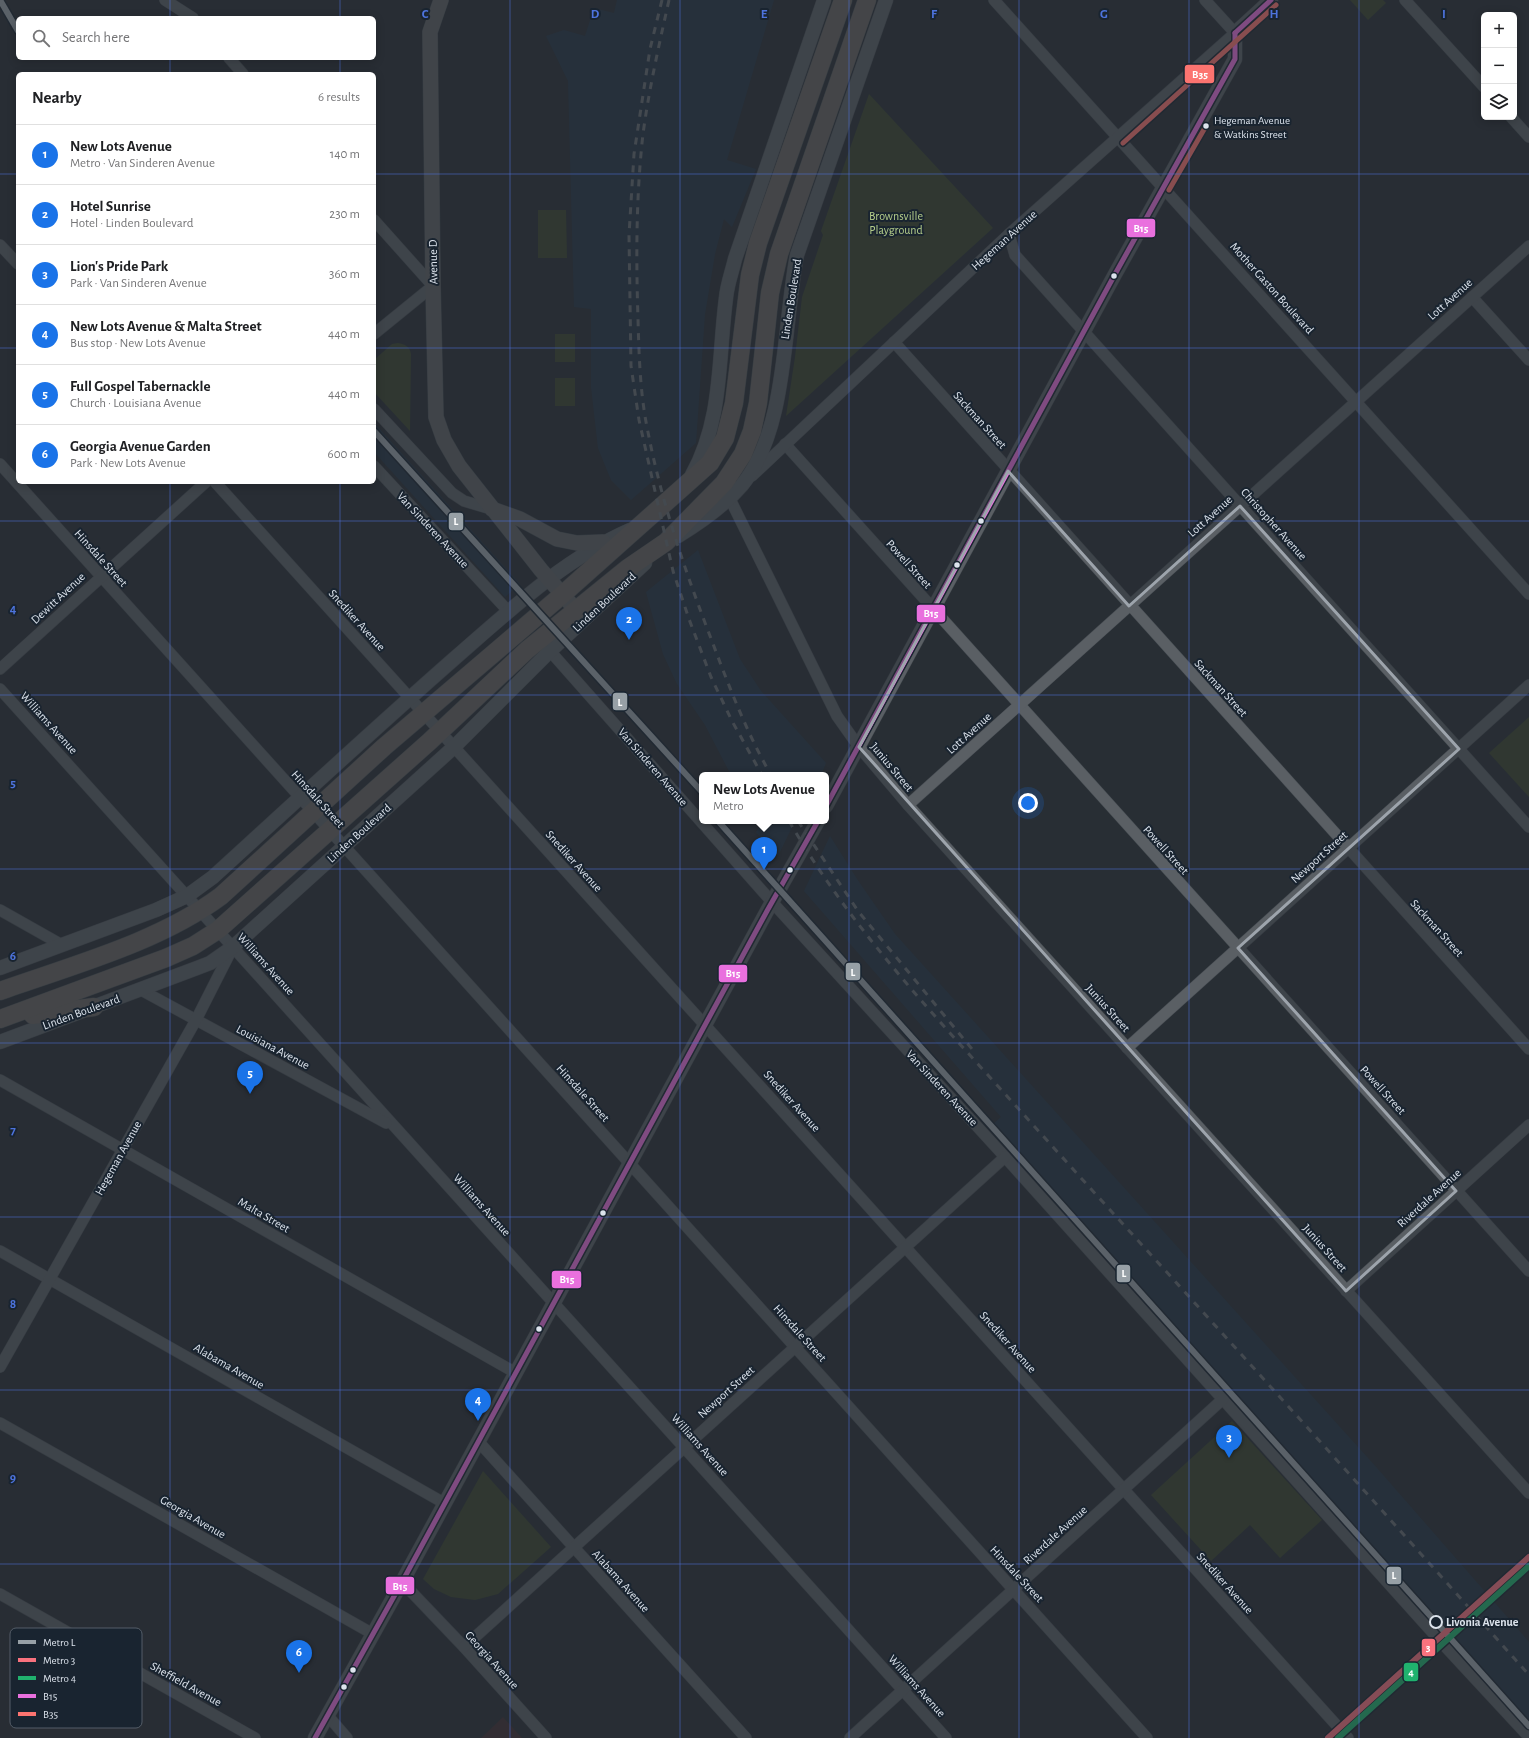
<!DOCTYPE html>
<html lang="en">
<head>
<meta charset="utf-8">
<style>
	:root { --surface:#fff; --page:#f6f6f6; --text:#202124; --muted:#757577; --line:#e0e0e0; --accent:#1a73e8 }
	body { margin:0; font-family:"Alegreya Sans",sans-serif; background:var(--page); color:var(--text) }
	.controls { position:absolute; right:12px; top:12px; display:grid; overflow:hidden; border-radius:6px; box-shadow:0 2px 10px #0003 }
	.controls button { width:36px; height:36px; display:grid; place-items:center; padding:0; border:0; border-bottom:1px solid var(--line); background:var(--surface); color:var(--text); font:20px sans-serif }
	.you { position:absolute; left:1028px; top:803px; width:14px; height:14px; margin:-10px; border:3px solid #fff; border-radius:50%; background:#1a73e8; box-shadow:0 0 0 6px #1a73e833 }
	.badge { display:grid; place-items:center; width:26px; height:26px; border-radius:50%; background:var(--accent); color:#fff; font-size:13px; font-weight:700 }
	.pin { position:absolute; translate:-50% -33px; filter:drop-shadow(0 1px 2px #0008) }
	.pin::after { content:''; position:absolute; top:21px; width:14px; height:12px; background:inherit; clip-path:polygon(0 0,100% 0,50% 100%) }
	.popup { position:absolute; left:699px; top:772px; width:130px; height:52px; box-sizing:border-box; display:grid; place-content:center; border-radius:6px; background:var(--surface); filter:drop-shadow(0 1px 3px #0005); font-size:13px; white-space:nowrap; color:var(--muted) }
	.popup b { font-size:15px; color:var(--text) }
	.popup::after { content:''; position:absolute; left:50%; top:100%; margin-left:-8px; border:8px solid transparent; border-top-color:var(--surface) }
	.list { margin:0; padding:0; list-style:none }
	h2 { display:flex; justify-content:space-between; align-items:center; height:52px; margin:0; padding:0 16px; font-size:17px }
	h2 small { font-size:13px; font-weight:400; color:var(--muted) }
	.list li { display:grid; grid-template-columns:26px 1fr auto; gap:12px; align-items:center; box-sizing:border-box; height:60px; padding:0 16px; border-top:1px solid var(--line) }
	.list b { display:block; font-size:15px; white-space:nowrap }
	.list p { margin:0; font-size:13px; white-space:nowrap; color:var(--muted) }
	.list em { font-size:13px; font-style:normal; color:var(--muted) }
	.icon { flex:none; width:22px; height:22px; fill:none; stroke:currentColor; stroke-width:2; stroke-linecap:round; stroke-linejoin:round }
	.map { position:relative; flex:none; width:1529px; height:1738px; overflow:hidden }
	.search { position:absolute; background:var(--surface); box-shadow:0 2px 10px #0003; left:16px; top:16px; width:360px; height:44px; display:flex; align-items:center; gap:10px; box-sizing:border-box; padding:0 14px; border-radius:6px; color:var(--muted); font-size:15px }
	.panel { position:absolute; background:var(--surface); box-shadow:0 2px 10px #0003; left:16px; top:72px; width:360px; height:412px; border-radius:6px }
	.map>svg:first-child { display:block }
	.built { fill:#253444 }
	.education { fill:#3e2e31 }
	.green { fill:#3a442d }
	.lines { fill:none; stroke-linecap:round; stroke-linejoin:round }
	.minor-casing { stroke:#464c52; stroke-width:12 }
	.tertiary-casing { stroke:#464c52; stroke-width:15 }
	.secondary-casing { stroke:#464c52; stroke-width:16 }
	.trunk-casing { stroke:#464c52; stroke-width:19 }
	.minor { stroke:#5a5f64; stroke-width:11 }
	.tertiary { stroke:#5a5f64; stroke-width:14 }
	.secondary { stroke:#5e6163; stroke-width:15 }
	.trunk { stroke:#66635f; stroke-width:18 }
	.rail { stroke:#656a70; stroke-width:3; stroke-dasharray:7 7; stroke-linecap:butt }
	.bus-1-casing { stroke:#192430; stroke-width:8 }
	.bus-2-casing { stroke:#192430; stroke-width:8 }
	.bus-1 { stroke:#e970de; stroke-width:5 }
	.bus-2 { stroke:#fc7470; stroke-width:5 }
	.metro-1-casing { stroke:#192430; stroke-width:9 }
	.metro-2-casing { stroke:#192430; stroke-width:9 }
	.metro-3-casing { stroke:#192430; stroke-width:9 }
	.metro-1 { stroke:#97a0a6; stroke-width:6 }
	.metro-2 { stroke:#f9727e; stroke-width:6 }
	.metro-3 { stroke:#20b26e; stroke-width:6 }
	.marked { fill:none; stroke:#9da4ac; stroke-width:3; stroke-linejoin:round }
	.grid { fill:none; stroke:#4d73dd; stroke-width:1; stroke-opacity:0.55 }
	.bus-dot { fill:#dce3ec; stroke:#192430; stroke-width:1.5 }
	.stop-dot { fill:#192430; stroke:#dce3ec; stroke-width:2 }
	.labels { text-anchor:middle; stroke-width:4; stroke-linejoin:round; paint-order:stroke }
	.bus-label { font-size:11px; fill:#dce3ec; stroke:#192430; text-anchor:start }
	.park-label { font-size:12px; fill:#b5ce8b; stroke:#192430 }
	.street-label { font-size:12px; fill:#dce3ec; stroke:#192430 }
	.stop-label { font-size:12px; font-weight:bold; fill:#dce3ec; stroke:#192430; text-anchor:start }
	.key { fill:#192430; stroke:#545d68; stroke-width:1 }
	.key-label { font-size:11px; fill:#dce3ec }
	.grid-label { font-size:13px; text-anchor:middle; font-weight:bold; fill:#4d73dd; stroke:#192430; stroke-width:4; stroke-linejoin:round; paint-order:stroke }
	.line-badge { stroke:#192430; stroke-width:1.5 }
	.badge-label { font-size:11px; text-anchor:middle; font-weight:bold; fill:#fff }
</style>
</head>
<body>
<div class="map">
<svg width="1529" height="1738" viewBox="0 0 1529 1738">
	<rect width="100%" height="100%" fill="#282e34"/>
	<!-- built -->
	<g class="built">
		<path d="M617 0H774L727 160 756 169 732 227 724 219 715 254 705 314 696 443 631 500 611 480 598 448 591 387V309L574 307 568 81 546 36 564 30 585 36 594 8 614 13Z"/>
		<path d="M374 423 520 584 505 597 374 452Z"/>
		<path d="M698 550 740 659 761 691 826 763 821 775H731L705 725 677 684 663 654 646 592Z"/>
		<path d="M764 821H795L778 856 756 832Z"/>
		<path d="M830 836 857 879 895 934 1377 1468 1529 1642V1727L1329 1498 989 1128 1001 1117 804 891Z"/>
	</g>
	<!-- education -->
	<path class="education" d="M503 1717 522 1738H481Z"/>
	<!-- green -->
	<g class="green">
		<path d="M1350 0H1383L1386 3 1368 20Z"/>
		<path d="M869 94 993 228 786 416 795 357 802 297 823 235 821 231Z"/>
		<path d="M538 210H566L567 258H538Z"/>
		<rect x="555" y="334" width="20" height="28"/>
		<path d="M398 343C405 344 410 347 411 354L410 431 374 392V360L392 344Z"/>
		<rect x="555" y="378" width="20" height="28"/>
		<path d="M1529 717V797L1489 753Z"/>
		<path d="M1232 1421 1322 1520 1280 1558 1250 1525 1211 1561 1151 1495Z"/>
		<path d="M483 1471 551 1547 498 1594 475 1600 451 1597 434 1589 423 1579Z"/>
	</g>
	<g class="lines">
		<!-- minor casing -->
		<g class="minor-casing">
			<g id="minor">
				<path d="M165 0 193 18"/>
				<path d="M994 0 1529 594"/>
				<path d="M1405 0 1484 87"/>
				<path d="M229 58 243 74"/>
				<path d="M1511 117 1529 137"/>
				<path d="M374 220 433 286 374 334"/>
				<path d="M1009 234 1015 255 1529 827"/>
				<path d="M0 245 18 264"/>
				<path d="M1472 297 1529 360"/>
				<path d="M894 342 1529 1049"/>
				<path d="M374 409 452 493 464 501 491 509"/>
				<path d="M785 444 1529 1271"/>
				<path d="M0 464 1147 1738"/>
				<path d="M374 466 509 612"/>
				<path d="M752 476 1009 234 1235 33 1205 0"/>
				<path d="M215 482 1348 1738"/>
				<path d="M729 497 837 716 859 747 908 805 1529 1493"/>
				<path d="M550 651 772 902 1005 1157 1441 1642 1529 1737"/>
				<path d="M0 669 206 482"/>
				<path d="M0 689 946 1738"/>
				<path d="M908 805 1529 246"/>
				<path d="M0 910 62 945"/>
				<path d="M141 990 386 1123"/>
				<path d="M1127 1048 1529 685"/>
				<path d="M0 1080 516 1373"/>
				<path d="M0 1251 444 1503"/>
				<path d="M1346 1291 1529 1125"/>
				<path d="M0 1367 196 1020 233 947"/>
				<path d="M0 1423 373 1634"/>
				<path d="M478 1441 746 1738"/>
				<path d="M402 1582 464 1647 546 1738"/>
				<path d="M0 1594 255 1738"/>
				<path d="M464 1647 1005 1157"/>
				<path d="M328 1716 347 1738"/>
				<path d="M850 1738 1223 1399"/>
				<path d="M1334 1738 1441 1642"/>
			</g>
		</g>
		<!-- tertiary casing -->
		<g class="tertiary-casing">
			<g id="tertiary">
				<path d="M692 475C723 419 718 359 726 298 727 285 732 272 735 259L824 0"/>
				<path d="M678 536C701 522 724 506 742 485 788 428 783 325 797 255L886 0"/>
				<path d="M826 806 1114 276 1235 59V33L1271 0"/>
				<path d="M0 968 156 910 187 896 213 877C293 804 373 730 455 658 509 611 564 559 630 530"/>
				<path d="M0 1042 197 968 210 963 233 947 454 747 550 651 645 563"/>
				<path d="M315 1738 402 1582 767 911 818 821"/>
			</g>
		</g>
		<!-- secondary casing -->
		<g class="secondary-casing">
			<g id="secondary">
				<path d="M441 0 430 32 433 286 436 417 444 440 459 466 541 570 576 610"/>
				<path d="M492 509 520 519 557 539 577 543 603 542"/>
			</g>
		</g>
		<!-- trunk casing -->
		<g class="trunk-casing">
			<g id="trunk">
				<path d="M0 991C73 965 159 942 221 896L384 747 562 595 710 463 725 438 734 403 750 275 758 243 843 0"/>
				<path d="M33 1015 94 1007"/>
				<path d="M0 1019 166 958 193 946 218 930 430 741 527 650 628 568 666 542 724 483 743 454 752 431 758 403 770 293 779 254 867 0"/>
			</g>
		</g>
		<!-- minor -->
		<use href="#minor" class="minor"/>
		<!-- tertiary -->
		<use href="#tertiary" class="tertiary"/>
		<!-- secondary -->
		<use href="#secondary" class="secondary"/>
		<!-- trunk -->
		<use href="#trunk" class="trunk"/>
		<!-- rail -->
		<g class="rail">
			<path d="M662 0 650 49 634 154 629 235 631 366 639 420 673 571 689 619 711 677 732 721 762 775"/>
			<path d="M669 0C659 45 649 89 643 134 636 196 636 258 638 319 639 355 640 392 647 427 660 496 682 562 707 628 726 678 744 728 771 775"/>
			<path d="M789 821C840 910 908 987 977 1063 1015 1105 1053 1147 1091 1189 1238 1350 1384 1512 1529 1675"/>
			<path d="M798 821 858 911 972 1049"/>
		</g>
		<!-- bus-1 casing -->
		<g class="bus-1-casing">
			<g id="bus-1">
				<path d="M1235 33 1271 0"/>
				<path d="M826 806 1114 276 1235 59V33"/>
				<path d="M315 1738 402 1582 767 911 818 821"/>
			</g>
		</g>
		<!-- bus-2 casing -->
		<g class="bus-2-casing">
			<g id="bus-2">
				<path d="M1123 143 1276 5"/>
				<path d="M1169 190 1206 126"/>
			</g>
		</g>
		<!-- bus-1 -->
		<use href="#bus-1" class="bus-1"/>
		<!-- bus-2 -->
		<use href="#bus-2" class="bus-2"/>
		<!-- metro-1 casing -->
		<g class="metro-1-casing">
			<g id="metro-1">
				<path d="M0 0 18 31"/>
				<path d="M374 431 702 792"/>
				<path d="M718 821 1529 1726"/>
			</g>
		</g>
		<!-- metro-2 casing -->
		<g class="metro-2-casing">
			<path id="metro-2" d="M1328 1738 1529 1557"/>
		</g>
		<!-- metro-3 casing -->
		<g class="metro-3-casing">
			<path id="metro-3" d="M1338 1738 1529 1566"/>
		</g>
		<!-- metro-1 -->
		<use href="#metro-1" class="metro-1"/>
		<!-- metro-2 -->
		<use href="#metro-2" class="metro-2"/>
		<!-- metro-3 -->
		<use href="#metro-3" class="metro-3"/>
	</g>
	<!-- marked area -->
	<path d="M0 0H1529V1738H0ZM1008 471 1129 606 1240 506 1459 749 1238 948 1456 1191 1346 1291 859 747Z" fill="#282e34" fill-opacity=".55" fill-rule="evenodd"/>
	<path class="marked" d="M1008 471 1129 606 1240 506 1459 749 1238 948 1456 1191 1346 1291 859 747Z"/>
	<!-- grid -->
	<path class="grid" d="M170 0V18M340 0V18M510 0V1738M680 0V1738M849 0V1738M1019 0V1738M1189 0V1738M1359 0V1738M170 58V74M340 58V74M0 174H18M374 174H1529M0 348H18M374 348H1529M170 482V1738M340 482V1738M0 521H1529M0 695H1529M0 869H1529M0 1043H1529M0 1217H1529M0 1390H1529M0 1564H1529"/>
	<!-- markers -->
	<g class="bus-dot">
		<circle cx="1206" cy="126" r="3.5"/>
		<circle cx="1114" cy="276" r="3.5"/>
		<circle cx="981" cy="521" r="3.5"/>
		<circle cx="957" cy="565" r="3.5"/>
		<circle cx="790" cy="870" r="3.5"/>
		<circle cx="603" cy="1213" r="3.5"/>
		<circle cx="539" cy="1329" r="3.5"/>
		<circle cx="353" cy="1670" r="3.5"/>
		<circle cx="344" cy="1687" r="3.5"/>
	</g>
	<circle class="stop-dot" cx="1436" cy="1622" r="6"/>
	<g class="labels">
		<!-- bus labels -->
		<g class="bus-label">
			<text x="1214" y="124">Hegeman Avenue<tspan x="1214" dy="14">&amp; Watkins Street</tspan></text>
		</g>
		<!-- park labels -->
		<g class="park-label">
			<text x="896" y="220">Brownsville<tspan x="896" dy="14">Playground</tspan></text>
		</g>
		<!-- street labels -->
		<g class="street-label">
			<text transform="translate(1004 240) rotate(-42)" y="4">Hegeman Avenue</text>
			<text transform="translate(433 262) rotate(-91)" y="4">Avenue D</text>
			<text transform="translate(1272 288) rotate(48)" y="4">Mother Gaston Boulevard</text>
			<text transform="translate(791 299) rotate(-81)" y="4">Linden Boulevard</text>
			<text transform="translate(1450 299) rotate(-42)" y="4">Lott Avenue</text>
			<text transform="translate(980 420) rotate(48)" y="4">Sackman Street</text>
			<text transform="translate(1210 516) rotate(-42)" y="4">Lott Avenue</text>
			<text transform="translate(1274 524) rotate(48)" y="4">Christopher Avenue</text>
			<text transform="translate(433 530) rotate(47)" y="4">Van Sinderen Avenue</text>
			<text transform="translate(101 558) rotate(48)" y="4">Hinsdale Street</text>
			<text transform="translate(909 564) rotate(48)" y="4">Powell Street</text>
			<text transform="translate(58 598) rotate(-43)" y="4">Dewitt Avenue</text>
			<text transform="translate(604 602) rotate(-43)" y="4">Linden Boulevard</text>
			<text transform="translate(357 620) rotate(48)" y="4">Snediker Avenue</text>
			<text transform="translate(1221 688) rotate(48)" y="4">Sackman Street</text>
			<text transform="translate(49 723) rotate(48)" y="4">Williams Avenue</text>
			<text transform="translate(969 733) rotate(-42)" y="4">Lott Avenue</text>
			<text transform="translate(653 767) rotate(49)" y="4">Van Sinderen Avenue</text>
			<text transform="translate(892 767) rotate(50)" y="4">Junius Street</text>
			<text transform="translate(318 799) rotate(48)" y="4">Hinsdale Street</text>
			<text transform="translate(359 833) rotate(-42)" y="4">Linden Boulevard</text>
			<text transform="translate(1166 850) rotate(48)" y="4">Powell Street</text>
			<text transform="translate(1319 857) rotate(-42)" y="4">Newport Street</text>
			<text transform="translate(574 861) rotate(48)" y="4">Snediker Avenue</text>
			<text transform="translate(1437 928) rotate(48)" y="4">Sackman Street</text>
			<text transform="translate(266 964) rotate(48)" y="4">Williams Avenue</text>
			<text transform="translate(1108 1008) rotate(48)" y="4">Junius Street</text>
			<text transform="translate(81 1012) rotate(-20)" y="4">Linden Boulevard</text>
			<text transform="translate(273 1047) rotate(28)" y="4">Louisiana Avenue</text>
			<text transform="translate(942 1088) rotate(47)" y="4">Van Sinderen Avenue</text>
			<text transform="translate(1383 1090) rotate(48)" y="4">Powell Street</text>
			<text transform="translate(583 1093) rotate(48)" y="4">Hinsdale Street</text>
			<text transform="translate(792 1101) rotate(48)" y="4">Snediker Avenue</text>
			<text transform="translate(118 1158) rotate(-61)" y="4">Hegeman Avenue</text>
			<text transform="translate(1429 1198) rotate(-42)" y="4">Riverdale Avenue</text>
			<text transform="translate(482 1205) rotate(48)" y="4">Williams Avenue</text>
			<text transform="translate(264 1215) rotate(30)" y="4">Malta Street</text>
			<text transform="translate(1325 1248) rotate(48)" y="4">Junius Street</text>
			<text transform="translate(800 1333) rotate(48)" y="4">Hinsdale Street</text>
			<text transform="translate(1008 1342) rotate(48)" y="4">Snediker Avenue</text>
			<text transform="translate(229 1366) rotate(30)" y="4">Alabama Avenue</text>
			<text transform="translate(726 1392) rotate(-42)" y="4">Newport Street</text>
			<text transform="translate(700 1445) rotate(48)" y="4">Williams Avenue</text>
			<text transform="translate(193 1517) rotate(30)" y="4">Georgia Avenue</text>
			<text transform="translate(1055 1535) rotate(-42)" y="4">Riverdale Avenue</text>
			<text transform="translate(1017 1574) rotate(47)" y="4">Hinsdale Street</text>
			<text transform="translate(621 1581) rotate(48)" y="4">Alabama Avenue</text>
			<text transform="translate(1225 1583) rotate(48)" y="4">Snediker Avenue</text>
			<text transform="translate(492 1660) rotate(48)" y="4">Georgia Avenue</text>
			<text transform="translate(186 1684) rotate(29)" y="4">Sheffield Avenue</text>
			<text transform="translate(917 1686) rotate(48)" y="4">Williams Avenue</text>
		</g>
		<!-- stop labels -->
		<g class="stop-label">
			<text x="1446" y="1626">Livonia Avenue</text>
		</g>
	</g>
	<!-- legend -->
	<rect x="10" y="1628" width="132" height="100" rx="6" class="key"/>
	<rect x="18" y="1640" width="18" height="4" fill="#97a0a6"/>
	<rect x="18" y="1658" width="18" height="4" fill="#f9727e"/>
	<rect x="18" y="1676" width="18" height="4" fill="#20b26e"/>
	<rect x="18" y="1694" width="18" height="4" fill="#e970de"/>
	<rect x="18" y="1712" width="18" height="4" fill="#fc7470"/>
	<g class="key-label">
		<text x="43" y="1646">Metro L</text>
		<text x="43" y="1664">Metro 3</text>
		<text x="43" y="1682">Metro 4</text>
		<text x="43" y="1700">B15</text>
		<text x="43" y="1718">B35</text>
	</g>
	<g class="grid-label">
		<text x="425" y="18">C</text>
		<text x="595" y="18">D</text>
		<text x="764" y="18">E</text>
		<text x="934" y="18">F</text>
		<text x="1104" y="18">G</text>
		<text x="1274" y="18">H</text>
		<text x="1444" y="18">I</text>
		<text x="13" y="613">4</text>
		<text x="13" y="787">5</text>
		<text x="13" y="960">6</text>
		<text x="13" y="1134">7</text>
		<text x="13" y="1308">8</text>
		<text x="13" y="1482">9</text>
	</g>
	<g class="line-badge">
		<rect x="1184" y="64" width="31" height="20" rx="4" fill="#fc7470"/>
		<rect x="1126" y="218" width="30" height="20" rx="4" fill="#e970de"/>
		<rect x="448" y="512" width="16" height="19" rx="4" fill="#97a0a6"/>
		<rect x="916" y="604" width="30" height="19" rx="4" fill="#e970de"/>
		<rect x="612" y="692" width="16" height="19" rx="4" fill="#97a0a6"/>
		<rect x="845" y="962" width="16" height="19" rx="4" fill="#97a0a6"/>
		<rect x="718" y="964" width="30" height="19" rx="4" fill="#e970de"/>
		<rect x="1116" y="1264" width="15" height="19" rx="4" fill="#97a0a6"/>
		<rect x="551" y="1270" width="31" height="19" rx="4" fill="#e970de"/>
		<rect x="1386" y="1566" width="16" height="19" rx="4" fill="#97a0a6"/>
		<rect x="385" y="1576" width="30" height="19" rx="4" fill="#e970de"/>
		<rect x="1421" y="1638" width="15" height="19" rx="4" fill="#f9727e"/>
		<rect x="1403" y="1662" width="16" height="20" rx="4" fill="#20b26e"/>
	</g>
	<g class="badge-label">
		<text x="1200" y="78">B35</text>
		<text x="1141" y="232">B15</text>
		<text x="456" y="525">L</text>
		<text x="931" y="617">B15</text>
		<text x="620" y="706">L</text>
		<text x="853" y="976">L</text>
		<text x="733" y="977">B15</text>
		<text x="1124" y="1277">L</text>
		<text x="567" y="1283">B15</text>
		<text x="1394" y="1579">L</text>
		<text x="400" y="1590">B15</text>
		<text x="1428" y="1651">3</text>
		<text x="1411" y="1676">4</text>
	</g>
</svg>
<div class="controls">
<button>+</button>
<button>−</button>
<button><svg class="icon" aria-label="layers" viewBox="0 0 24 24"><path d="M12 4l9 5-9 5-9-5zM3 14l9 5 9-5"/></svg></button>
</div>
<div class="you"></div>
<div class="pin badge" style="left:764px;top:870px">1</div>
<div class="popup"><b>New Lots Avenue</b>Metro</div>
<div class="pin badge" style="left:629px;top:640px">2</div>
<div class="pin badge" style="left:1229px;top:1458px">3</div>
<div class="pin badge" style="left:478px;top:1421px">4</div>
<div class="pin badge" style="left:250px;top:1094px">5</div>
<div class="pin badge" style="left:299px;top:1673px">6</div>
<div class="search"><svg class="icon" aria-label="search" viewBox="0 0 24 24"><circle cx="10" cy="10" r="6"/><path d="M15 15l6 6"/></svg>Search here</div>
<section class="panel">
<h2>Nearby<small>6 results</small></h2>
<ul class="list">
<li><span class="badge">1</span><div><b>New Lots Avenue</b><p>Metro · Van Sinderen Avenue</p></div><em>140 m</em></li>
<li><span class="badge">2</span><div><b>Hotel Sunrise</b><p>Hotel · Linden Boulevard</p></div><em>230 m</em></li>
<li><span class="badge">3</span><div><b>Lion's Pride Park</b><p>Park · Van Sinderen Avenue</p></div><em>360 m</em></li>
<li><span class="badge">4</span><div><b>New Lots Avenue &amp; Malta Street</b><p>Bus stop · New Lots Avenue</p></div><em>440 m</em></li>
<li><span class="badge">5</span><div><b>Full Gospel Tabernackle</b><p>Church · Louisiana Avenue</p></div><em>440 m</em></li>
<li><span class="badge">6</span><div><b>Georgia Avenue Garden</b><p>Park · New Lots Avenue</p></div><em>600 m</em></li>
</ul>
</section>
</div>
</body>
</html>
